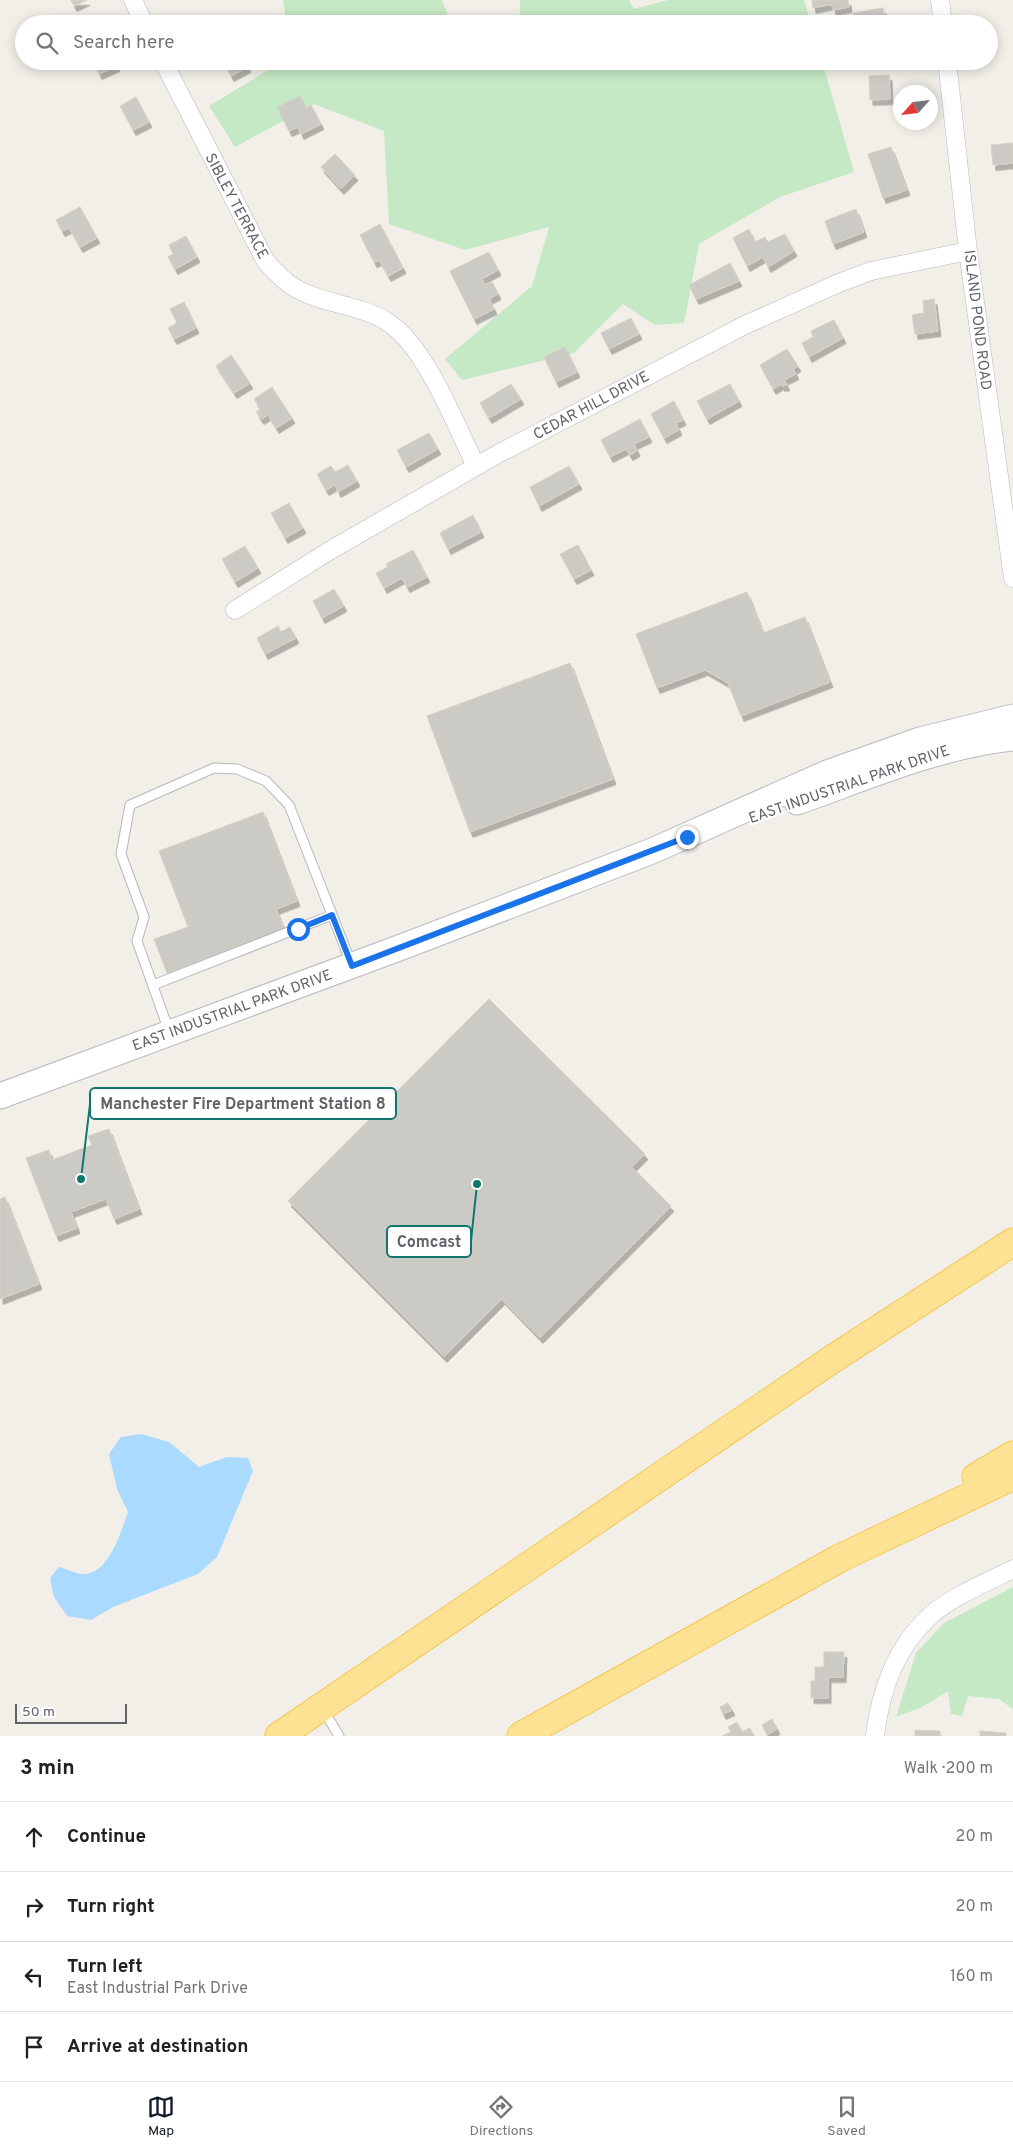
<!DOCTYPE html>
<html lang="en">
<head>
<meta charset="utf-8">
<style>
	:root { --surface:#fff; --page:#f6f6f6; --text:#202124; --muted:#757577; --line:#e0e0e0; --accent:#111827 }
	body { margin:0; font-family:Overpass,sans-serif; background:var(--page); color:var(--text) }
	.compass { position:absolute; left:893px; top:85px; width:45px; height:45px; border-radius:50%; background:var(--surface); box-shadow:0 2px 12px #0003; rotate:243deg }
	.scale { position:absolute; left:15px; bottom:12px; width:112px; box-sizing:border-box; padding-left:5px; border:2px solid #5f6368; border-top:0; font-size:14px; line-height:18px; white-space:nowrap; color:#5f6368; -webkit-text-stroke:4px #fff; paint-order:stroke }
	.stop { position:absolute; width:15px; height:15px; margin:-11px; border:4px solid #1a73e8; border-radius:50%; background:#fff }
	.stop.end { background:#1a73e8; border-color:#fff; box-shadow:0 1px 5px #0008 }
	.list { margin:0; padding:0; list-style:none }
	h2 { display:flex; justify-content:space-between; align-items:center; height:65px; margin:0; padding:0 20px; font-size:21px }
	h2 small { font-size:16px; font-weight:400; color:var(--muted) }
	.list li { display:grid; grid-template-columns:32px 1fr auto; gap:15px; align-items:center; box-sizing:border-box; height:70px; padding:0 20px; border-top:1px solid var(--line) }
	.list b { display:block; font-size:19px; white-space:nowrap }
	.list p { margin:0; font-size:16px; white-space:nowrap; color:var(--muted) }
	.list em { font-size:16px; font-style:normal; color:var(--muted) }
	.icon { flex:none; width:28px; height:28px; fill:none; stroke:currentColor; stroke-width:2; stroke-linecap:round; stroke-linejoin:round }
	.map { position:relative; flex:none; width:1013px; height:1736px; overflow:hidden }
	.search { position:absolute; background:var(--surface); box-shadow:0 2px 12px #0003; left:15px; right:15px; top:15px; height:55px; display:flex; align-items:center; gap:12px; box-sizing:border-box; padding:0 18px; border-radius:28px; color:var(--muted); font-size:19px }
	.sheet { height:345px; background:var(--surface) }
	nav { display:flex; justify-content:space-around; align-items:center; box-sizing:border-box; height:70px; border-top:1px solid var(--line); background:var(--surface); font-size:14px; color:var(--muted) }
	nav a { display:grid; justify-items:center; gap:2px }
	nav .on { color:var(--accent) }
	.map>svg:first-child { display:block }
	.green { fill:#c5e8c5 }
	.water { fill:#aadaff }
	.building { fill:#cccac5; stroke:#d6d1c6; filter:url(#shadow) }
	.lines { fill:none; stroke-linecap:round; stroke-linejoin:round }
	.lane-casing { stroke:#b5b8bc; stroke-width:11 }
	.street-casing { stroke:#b5b8bc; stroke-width:19 }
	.secondary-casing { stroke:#b6babf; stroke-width:27 }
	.highway-casing { stroke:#f9ab00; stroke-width:29 }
	.lane { stroke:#fff; stroke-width:9 }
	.street { stroke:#fff; stroke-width:18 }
	.secondary { stroke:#fff; stroke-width:25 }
	.highway { stroke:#fde293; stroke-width:28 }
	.route { stroke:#1a73e8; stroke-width:6 }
	.labels { text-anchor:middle; stroke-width:4.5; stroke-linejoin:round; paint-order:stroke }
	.street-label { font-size:15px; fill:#5f6368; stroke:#fff }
	.leader { fill:none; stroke:#0f766e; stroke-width:2 }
	.callout-dot { fill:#0f766e; stroke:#fff; stroke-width:2 }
	.callout { fill:#fff; stroke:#0f766e; stroke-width:2 }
	.callout-label { font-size:16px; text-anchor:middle; font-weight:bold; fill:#5f6368 }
</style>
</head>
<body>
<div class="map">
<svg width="1013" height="1736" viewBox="0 0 1013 1736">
	<defs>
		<filter id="shadow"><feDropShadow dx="3" dy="5.5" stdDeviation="0" flood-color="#0004"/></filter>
	</defs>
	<rect width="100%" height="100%" fill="#f1efe8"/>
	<!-- green -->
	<g class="green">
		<path d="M283 0H442L451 24H287Z"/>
		<path d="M520 0H629L634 9 668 0H804L811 24H516L520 18Z"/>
		<path d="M283 61H822L854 172 780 197 699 244 684 323 655 325 623 304 574 353 462 380 445 359 532 286 549 227 465 250 389 224 384 131 314 104 235 147 209 106Z"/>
		<path d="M1013 1587V1709L999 1699 968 1696 962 1716 951 1714 948 1691 922 1707 896 1717 916 1653 944 1623Z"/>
	</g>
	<!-- water -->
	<path class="water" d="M141 1434 169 1442 199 1467 227 1457 248 1458 253 1471 217 1557 198 1574 113 1607 91 1620 67 1616 54 1597 50 1578 59 1567C67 1569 78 1575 86 1574 110 1571 121 1531 128 1512L117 1489 109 1454 121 1437Z"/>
	<!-- building -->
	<g class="building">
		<path d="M71 0H87L74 6Z"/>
		<path d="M812 0H848L849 7 833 10 832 4 813 8Z"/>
		<path d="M883 8 886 24H855L853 13Z"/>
		<path d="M93 61H115L117 66 99 74Z"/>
		<path d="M223 61H245L248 67 231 76Z"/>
		<path d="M889 75 890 99 870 100 869 76Z"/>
		<path d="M300 96 306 108 311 105 321 124 301 134 298 127 289 131 277 107Z"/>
		<path d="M136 97 149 122 133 130 120 106Z"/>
		<path d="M1013 143V163L993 165 991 145Z"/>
		<path d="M891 147 907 190 883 198 868 154Z"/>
		<path d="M335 154 355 175 341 189 321 167Z"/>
		<path d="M80 207 97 238 80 247 69 228 62 231 56 220Z"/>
		<path d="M856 209 864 232 833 244 825 221Z"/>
		<path d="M380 224 403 268 388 276 379 260 374 262 360 235Z"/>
		<path d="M749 229 755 242 765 237 768 242 785 234 794 251 768 267 763 257 747 266 733 238Z"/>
		<path d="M186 236 197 257 175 269 168 257 173 254 169 245Z"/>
		<path d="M489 252 498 270 482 279 485 285 492 282 498 294 489 299 494 309 474 319 450 271Z"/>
		<path d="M730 263 739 281 696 299 689 285Z"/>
		<path d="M934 299 938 331 915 334 912 315 924 313 923 301Z"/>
		<path d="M184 302 196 328 174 339 168 328 177 323 170 309Z"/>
		<path d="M631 318 639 334 609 349 601 333Z"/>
		<path d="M834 320 843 338 809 357 802 343 813 337 811 331Z"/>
		<path d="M565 347 577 372 556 382 544 357Z"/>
		<path d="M787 349 798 366 793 369 796 374 784 380 787 385 782 386 781 384 773 389 760 365Z"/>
		<path d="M231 355 250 383 234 393 216 366Z"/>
		<path d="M511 384 521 399 489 418 480 403Z"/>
		<path d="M730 384 739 401 707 419 697 401Z"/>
		<path d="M272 387 292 418 276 428 268 415 261 419 256 412 261 409 254 399Z"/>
		<path d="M674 401 683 420 676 423 679 430 664 438 651 414Z"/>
		<path d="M640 419 649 437 634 444 637 451 630 455 626 449 610 457 601 440Z"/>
		<path d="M429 433 438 449 406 467 397 450Z"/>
		<path d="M348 465 357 481 338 492 335 485 326 490 317 474 331 466 335 472Z"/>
		<path d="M569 466 579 484 539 506 530 487Z"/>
		<path d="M289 503 303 528 285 538 271 513Z"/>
		<path d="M473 515 481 532 448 549 440 533Z"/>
		<path d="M578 545 591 570 574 579 560 554Z"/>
		<path d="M245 546 258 568 235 582 222 559Z"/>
		<path d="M413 550 427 577 407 587 402 578 384 588 376 573 388 567 386 564Z"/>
		<path d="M334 589 344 606 322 618 313 601Z"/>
		<path d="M747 592 763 633 805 617 830 682 741 716 728 683 705 670 657 688 636 634Z"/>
		<path d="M278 626 281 632 290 627 296 638 265 654 257 638Z"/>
		<path d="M570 663 613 779 470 832 427 716Z"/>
		<path d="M263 812 297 901 276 909 284 929 167 973 154 939 188 927 159 851Z"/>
		<path d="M489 999 645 1154 632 1167 671 1206 540 1338 502 1299 444 1357 288 1201Z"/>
		<path d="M109 1129 139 1209 114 1219 106 1199 71 1212 77 1228 56 1236 26 1158 49 1150 52 1160 92 1145 88 1136Z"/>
		<path d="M5 1197 39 1284 0 1299V1199Z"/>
		<path d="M824 1652H844L843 1677H828V1698H811V1681H815V1667H824Z"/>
		<path d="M728 1703 732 1710 723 1714 720 1707Z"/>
		<path d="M772 1719 777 1729 767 1735 762 1725Z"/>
		<path d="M737 1722 742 1732 750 1728 754 1736H722L731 1732 728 1727Z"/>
		<path d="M915 1730 940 1731V1736H915Z"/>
		<path d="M980 1731 1006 1733V1736H980Z"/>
	</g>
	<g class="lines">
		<!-- lane casing -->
		<g class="lane-casing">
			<g id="lane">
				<path d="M153 985 332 915"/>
				<path d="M169 1031 137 941 144 917 121 854 130 805 214 768 237 769 266 781 289 805 351 963"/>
				<path d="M323 1709 339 1736"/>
			</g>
		</g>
		<!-- street casing -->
		<g class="street-casing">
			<g id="street">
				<path d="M133 0 144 24"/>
				<path d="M940 0 943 24"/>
				<path d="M163 61 265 260C272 269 280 277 289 284 319 305 359 303 389 323 427 349 455 424 476 466"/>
				<path d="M947 61 968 251 1013 578"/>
				<path d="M235 610 329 551 496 455 745 325 839 283 871 271 968 251"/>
				<path d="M875 1736C880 1692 896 1647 930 1616 951 1597 987 1582 1013 1569"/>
			</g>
		</g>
		<!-- secondary casing -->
		<g class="secondary-casing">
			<g id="secondary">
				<path d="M797 802C868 777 938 746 1013 738"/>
				<path d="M0 1096 407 945 652 851 827 773 920 740 1013 717"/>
			</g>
		</g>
		<!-- highway casing -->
		<g class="highway-casing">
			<g id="highway">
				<path d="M976 1477 1013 1455"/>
				<path d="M279 1736 834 1358 1013 1242"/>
				<path d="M521 1736 840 1558 1013 1476"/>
			</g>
		</g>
		<!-- lane -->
		<use href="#lane" class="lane"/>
		<!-- street -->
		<use href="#street" class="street"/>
		<!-- secondary -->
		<use href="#secondary" class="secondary"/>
		<!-- highway -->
		<use href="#highway" class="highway"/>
	</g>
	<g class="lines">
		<!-- route -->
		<path class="route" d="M298 929 332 915 352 966 687 837"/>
	</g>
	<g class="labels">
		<!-- street labels -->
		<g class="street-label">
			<text transform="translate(237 206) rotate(62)" y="5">SIBLEY TERRACE</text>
			<text transform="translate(978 320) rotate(83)" y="5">ISLAND POND ROAD</text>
			<text transform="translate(591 405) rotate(-28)" y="5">CEDAR HILL DRIVE</text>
			<text transform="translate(849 784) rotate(-19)" y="5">EAST INDUSTRIAL PARK DRIVE</text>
			<text transform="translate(232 1010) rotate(-20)" y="5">EAST INDUSTRIAL PARK DRIVE</text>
		</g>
	</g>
	<!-- callouts -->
	<path class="leader" d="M81 1179L90 1104M477 1184L471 1241"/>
	<g class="callout-dot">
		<circle cx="81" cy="1179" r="5"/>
		<circle cx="477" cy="1184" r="5"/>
	</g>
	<g class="callout">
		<rect x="90" y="1088" width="306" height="31" rx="5"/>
		<rect x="387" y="1226" width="84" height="31" rx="5"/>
	</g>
	<g class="callout-label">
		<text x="243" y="1109">Manchester Fire Department Station 8</text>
		<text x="429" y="1247">Comcast</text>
	</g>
</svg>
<svg class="compass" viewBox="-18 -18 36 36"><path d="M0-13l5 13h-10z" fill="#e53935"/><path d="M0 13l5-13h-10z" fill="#757577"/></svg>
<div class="scale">50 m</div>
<div class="stop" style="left:298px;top:929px"></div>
<div class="stop end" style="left:687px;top:837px"></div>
<div class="search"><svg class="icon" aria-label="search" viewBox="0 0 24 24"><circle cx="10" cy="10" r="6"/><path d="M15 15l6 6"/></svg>Search here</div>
</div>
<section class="sheet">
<h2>3 min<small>Walk · 200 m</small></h2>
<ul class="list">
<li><svg class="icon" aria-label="ahead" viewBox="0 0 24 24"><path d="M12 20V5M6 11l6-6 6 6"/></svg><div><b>Continue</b></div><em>20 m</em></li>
<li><svg class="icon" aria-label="right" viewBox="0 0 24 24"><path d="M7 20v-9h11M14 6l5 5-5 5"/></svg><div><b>Turn right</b></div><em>20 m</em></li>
<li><svg class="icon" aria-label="left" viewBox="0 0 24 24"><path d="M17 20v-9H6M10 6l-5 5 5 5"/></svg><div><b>Turn left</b><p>East Industrial Park Drive</p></div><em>160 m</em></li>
<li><svg class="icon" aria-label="arrive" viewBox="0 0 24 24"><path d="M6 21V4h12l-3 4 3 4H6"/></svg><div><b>Arrive at destination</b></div></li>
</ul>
</section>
<nav>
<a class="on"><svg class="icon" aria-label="map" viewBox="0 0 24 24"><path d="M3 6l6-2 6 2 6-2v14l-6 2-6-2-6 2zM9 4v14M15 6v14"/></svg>Map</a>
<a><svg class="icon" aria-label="directions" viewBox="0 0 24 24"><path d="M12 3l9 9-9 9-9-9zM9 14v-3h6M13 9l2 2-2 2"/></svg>Directions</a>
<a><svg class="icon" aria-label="saved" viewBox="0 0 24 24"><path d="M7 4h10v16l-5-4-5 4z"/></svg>Saved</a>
</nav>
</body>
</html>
